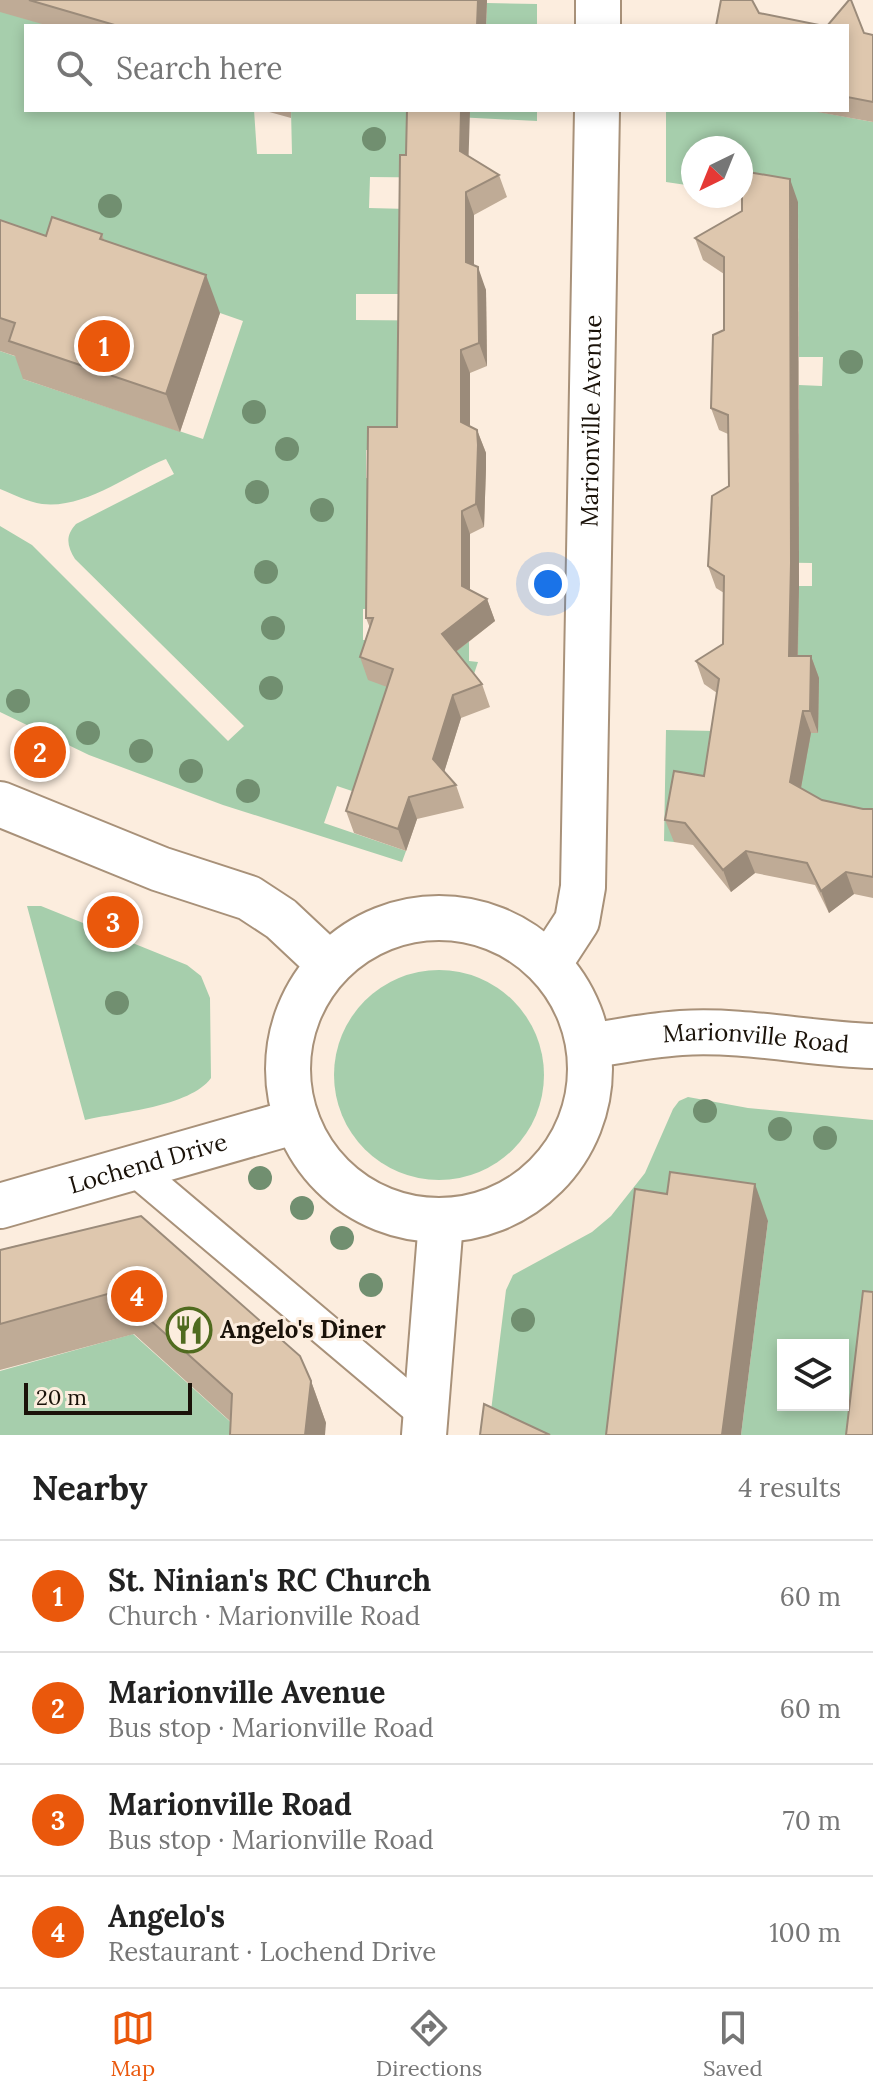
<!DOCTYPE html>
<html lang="en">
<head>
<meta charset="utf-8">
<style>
	:root { --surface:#fff; --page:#f2f2f2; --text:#222; --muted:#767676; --line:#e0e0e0; --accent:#ea580c }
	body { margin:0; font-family:Lora,serif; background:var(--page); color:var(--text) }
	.controls { position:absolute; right:24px; bottom:24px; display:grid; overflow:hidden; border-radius:0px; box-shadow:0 4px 12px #0003 }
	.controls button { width:72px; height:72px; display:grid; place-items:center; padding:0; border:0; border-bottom:2px solid var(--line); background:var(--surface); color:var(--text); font:40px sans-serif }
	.compass { position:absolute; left:681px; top:136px; width:72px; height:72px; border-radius:50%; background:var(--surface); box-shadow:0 4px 12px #0003; rotate:223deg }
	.scale { position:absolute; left:24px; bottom:20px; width:168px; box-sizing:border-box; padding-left:8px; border:4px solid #1a1209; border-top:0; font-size:22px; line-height:28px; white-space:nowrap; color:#1a1209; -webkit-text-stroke:6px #fcedde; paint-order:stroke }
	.you { position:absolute; left:548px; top:584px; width:28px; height:28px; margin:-20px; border:6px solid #fff; border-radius:50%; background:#1a73e8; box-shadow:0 0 0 12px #1a73e833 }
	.badge { display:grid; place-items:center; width:52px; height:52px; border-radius:50%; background:var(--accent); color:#fff; font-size:26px; font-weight:700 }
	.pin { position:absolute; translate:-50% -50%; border:4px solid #fff; box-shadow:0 2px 8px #0006 }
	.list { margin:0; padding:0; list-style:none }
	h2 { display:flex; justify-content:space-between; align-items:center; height:104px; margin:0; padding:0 32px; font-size:34px }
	h2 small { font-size:26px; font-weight:400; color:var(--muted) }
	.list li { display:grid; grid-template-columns:52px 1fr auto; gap:24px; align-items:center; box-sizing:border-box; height:112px; padding:0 32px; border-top:2px solid var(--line) }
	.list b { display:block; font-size:30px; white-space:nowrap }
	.list p { margin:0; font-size:26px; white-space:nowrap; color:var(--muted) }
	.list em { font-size:26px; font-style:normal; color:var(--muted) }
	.icon { flex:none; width:44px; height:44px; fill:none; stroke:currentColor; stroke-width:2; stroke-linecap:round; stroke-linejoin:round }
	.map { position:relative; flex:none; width:873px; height:1435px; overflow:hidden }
	.search { position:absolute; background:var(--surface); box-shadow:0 4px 12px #0003; left:24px; right:24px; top:24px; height:88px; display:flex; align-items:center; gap:20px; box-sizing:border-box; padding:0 28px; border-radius:0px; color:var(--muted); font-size:30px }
	.sheet { height:552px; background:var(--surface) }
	nav { display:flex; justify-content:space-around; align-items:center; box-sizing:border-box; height:112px; border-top:2px solid var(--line); background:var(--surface); font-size:22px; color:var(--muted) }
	nav a { display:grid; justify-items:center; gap:4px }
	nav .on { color:var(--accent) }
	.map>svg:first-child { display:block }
	.green { fill:#a6ceac; fill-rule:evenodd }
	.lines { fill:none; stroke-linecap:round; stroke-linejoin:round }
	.lane-casing { stroke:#a89179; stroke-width:36 }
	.street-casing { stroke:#a89179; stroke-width:48 }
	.secondary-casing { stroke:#a89179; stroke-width:48 }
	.lane { stroke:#fff; stroke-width:32 }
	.street { stroke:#fff; stroke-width:44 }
	.secondary { stroke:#fff; stroke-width:44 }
	.tree { fill:#718f70 }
	.wall { fill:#bfab96 }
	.shaded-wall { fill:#9b8b7a }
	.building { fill:#dec7ae; stroke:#9b8b7a; stroke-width:2 }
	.labels { text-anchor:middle; stroke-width:6; stroke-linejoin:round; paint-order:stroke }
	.street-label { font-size:24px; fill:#1a1209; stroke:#fcedde }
	.poi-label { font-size:24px; font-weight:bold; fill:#1a1209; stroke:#fcedde; text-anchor:start }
</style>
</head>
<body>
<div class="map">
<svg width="873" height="1435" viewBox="0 0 873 1435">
	<rect width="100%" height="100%" fill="#fcedde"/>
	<!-- green -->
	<g class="green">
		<path d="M487 3 537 4V26H486Z"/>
		<path d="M0 11 51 26H26V110H254L257 154H292L291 110H537V121L416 115 475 178 370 177 369 208 408 209 407 294H356V320L474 321 405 450H366V478H469L402 609H363V640L469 642V661L478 662 471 683 401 692 367 796 337 786 324 823 406 851 402 862 223 805 89 755 0 712V526L32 545 228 741 244 726 75 559C67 546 65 536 76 524L174 474 166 459C128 474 86 509 42 504 28 502 13 494 0 489V351L29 361 23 379 203 439 243 321 114 276 0 253Z"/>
		<path d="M666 110H808L873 122V832L796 815 802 780 674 842 664 841 666 730 817 733 797 678 798 586H812V563L733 562 737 544H799V385L822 386 823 357H799L798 202 741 193V148H693V186L666 182Z"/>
		<path d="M27 906H41L187 965 201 976 210 998 211 1078C190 1107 119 1112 85 1120Z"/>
		<circle cx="439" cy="1075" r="105"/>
		<path d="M688 1097 748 1108 873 1120V1362L864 1435H741L768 1221 624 1435H488L506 1290 513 1275 592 1232 611 1216 645 1173 673 1109 679 1101ZM783 1345H843V1405H783Z"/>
		<path d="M133 1334 245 1435H0V1371Z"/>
	</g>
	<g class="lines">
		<!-- lane casing -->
		<g class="lane-casing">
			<path id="lane" d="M132 1167 426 1415"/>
		</g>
		<!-- street casing -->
		<g class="street-casing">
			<g id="street">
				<path id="s1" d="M0 1206 297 1121"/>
			</g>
		</g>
		<!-- secondary casing -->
		<g class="secondary-casing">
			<g id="secondary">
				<path d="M598 26V0"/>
				<path d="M0 804 160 869 249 898 281 919 329 964"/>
				<circle cx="439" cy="1069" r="151"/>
				<path id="s2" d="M549 964 577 921 583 887 597 110"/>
				<path id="s3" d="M589 1046C620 1041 650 1035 681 1033 745 1029 810 1044 873 1046"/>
				<path d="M424 1435 441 1221"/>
			</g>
		</g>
		<!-- lane -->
		<use href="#lane" class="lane"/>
		<!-- street -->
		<use href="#street" class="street"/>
		<!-- secondary -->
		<use href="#secondary" class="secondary"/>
	</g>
	<!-- trees -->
	<g class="tree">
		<circle cx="374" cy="139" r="12"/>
		<circle cx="110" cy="206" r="12"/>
		<circle cx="851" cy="362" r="12"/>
		<circle cx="254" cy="412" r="12"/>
		<circle cx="287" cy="449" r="12"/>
		<circle cx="257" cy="492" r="12"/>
		<circle cx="322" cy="510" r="12"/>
		<circle cx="266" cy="572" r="12"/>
		<circle cx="273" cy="628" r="12"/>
		<circle cx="271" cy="688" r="12"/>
		<circle cx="18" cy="701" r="12"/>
		<circle cx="88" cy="733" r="12"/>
		<circle cx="141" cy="751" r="12"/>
		<circle cx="191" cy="771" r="12"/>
		<circle cx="248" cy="791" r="12"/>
		<circle cx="117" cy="1003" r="12"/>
		<circle cx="705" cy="1111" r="12"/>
		<circle cx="780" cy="1129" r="12"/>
		<circle cx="825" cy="1138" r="12"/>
		<circle cx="260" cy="1178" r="12"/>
		<circle cx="302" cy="1208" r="12"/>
		<circle cx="342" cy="1238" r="12"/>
		<circle cx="371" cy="1285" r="12"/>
		<circle cx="523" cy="1320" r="12"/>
	</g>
	<!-- wall -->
	<g class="wall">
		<path d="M0 0H487L486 26H49L0 12Z"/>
		<path d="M847 26 864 33 873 35V122L806 110H847Z"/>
		<path d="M262 110H291V118Z"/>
		<path d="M406 155 469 156 499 175 507 197 474 215V266L486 290 487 366 470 373V426L477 430 486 453V468L484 527 470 534V590L487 599 495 621 456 652 482 684 490 707 461 718 444 772 456 785 464 808 417 819 406 851 354 833 346 811 387 687 368 680 360 657 370 628 366 618 397 427Z"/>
		<path d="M798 202 799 586 798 656H811L819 678 818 733H811L801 788 822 800 863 809H873V898L854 894 829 913 815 885 755 873 731 892 693 845 674 842 665 820 704 776 717 693 704 684 696 661 723 644 724 593 716 588 708 566 729 486 728 434 719 430 711 408 724 330V274L703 260 695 238Z"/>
		<path d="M0 220 46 236 102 234 104 240 220 313 180 432 23 379 15 356 0 351Z"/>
		<path d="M18 1245 311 1381 326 1423 231 1422 134 1334 0 1370V1250Z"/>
	</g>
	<!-- shaded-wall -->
	<g class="shaded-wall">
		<path d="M478 0H487L486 26H477Z"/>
		<path d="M461 110H470L468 174 460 151Z"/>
		<path d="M790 179 798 202 799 586 797 678 789 656Z"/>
		<path d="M466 192 474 215V284L466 262Z"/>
		<path d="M478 267 486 290 487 366 479 343Z"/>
		<path d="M206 275 220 313 180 432 166 394Z"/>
		<path d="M461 350 470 373V444L461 422Z"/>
		<path d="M477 430 486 453V468L484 527 476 504Z"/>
		<path d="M462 511 470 534V608L462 586Z"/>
		<path d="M487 599 495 621 450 656 442 634Z"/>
		<path d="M811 656 819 678 818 733 810 711Z"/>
		<path d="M453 695 461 718 441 782 433 759Z"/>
		<path d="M803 711 811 733 798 804 790 782Z"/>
		<path d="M409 797 417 819 406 851 398 829Z"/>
		<path d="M746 851 755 873 731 892 723 870Z"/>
		<path d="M846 872 854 894 829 913 821 891Z"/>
		<path d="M755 1184 768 1221 741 1435H722Z"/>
		<path d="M311 1381 326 1423 325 1435H305Z"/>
	</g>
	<!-- building -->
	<g class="building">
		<path d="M29 0H478L477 26H118Z"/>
		<path d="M721 0H752L759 13 824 26H716Z"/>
		<path d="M849 0H851L864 33 873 35V102L847 97V26H827Z"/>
		<path d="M407 110H461L460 151 499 175 466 192V262L478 267 479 343 461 350V422L477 430 478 445 476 504 462 511V586L487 599 442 634 482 684 453 695 433 759 456 785 409 797 398 829 346 811 393 669 360 657 373 618H366L368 427H397L400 155H406Z"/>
		<path d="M742 171 790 179 791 563 789 656H811L810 711H803L790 782 822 800 863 809H873V877L846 872 821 891 807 863 746 851 723 870 685 823 665 820 674 771 704 776 719 679 696 661 723 644 724 576 708 566 712 496 729 486 728 415 711 408 713 335 724 330V257L695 238 742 211Z"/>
		<path d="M52 217 102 234 100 239 206 275 166 394 9 341 15 323 0 318V220L46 236Z"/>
		<path d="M670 1172 755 1184 722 1435H606L635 1189 667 1194Z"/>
		<path d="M141 1216 300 1356 311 1381 305 1435H230L232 1394 118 1291 0 1324V1250Z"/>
		<path d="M863 1291 873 1292V1435H846Z"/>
		<path d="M484 1404 550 1435H480Z"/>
	</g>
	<!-- icons -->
	<defs>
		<g id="restaurant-ring" transform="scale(2.3)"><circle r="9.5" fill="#fcedde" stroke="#506b1f" stroke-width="1.5"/><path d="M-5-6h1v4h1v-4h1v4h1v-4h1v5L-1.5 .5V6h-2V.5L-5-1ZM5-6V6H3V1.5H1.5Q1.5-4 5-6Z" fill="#506b1f"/></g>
	</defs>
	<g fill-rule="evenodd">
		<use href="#restaurant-ring" x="189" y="1330"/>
	</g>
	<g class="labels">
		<!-- street labels -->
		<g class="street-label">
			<text dy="8" stroke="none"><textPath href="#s2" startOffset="552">Marionville Avenue</textPath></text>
			<text dy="8" stroke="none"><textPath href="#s3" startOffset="168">Marionville Road</textPath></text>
			<text dy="8" stroke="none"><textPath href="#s1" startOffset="154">Lochend Drive</textPath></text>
		</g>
		<!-- poi labels -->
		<g class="poi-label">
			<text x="220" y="1338">Angelo's Diner</text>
		</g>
	</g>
</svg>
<div class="controls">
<button><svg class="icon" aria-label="layers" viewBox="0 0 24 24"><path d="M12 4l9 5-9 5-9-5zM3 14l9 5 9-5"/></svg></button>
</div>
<svg class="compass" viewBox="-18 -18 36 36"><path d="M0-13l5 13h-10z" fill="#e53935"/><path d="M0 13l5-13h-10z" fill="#767676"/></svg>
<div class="scale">20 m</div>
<div class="you"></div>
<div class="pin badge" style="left:104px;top:346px">1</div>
<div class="pin badge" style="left:40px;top:752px">2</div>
<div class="pin badge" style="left:113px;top:922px">3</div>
<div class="pin badge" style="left:137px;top:1296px">4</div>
<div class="search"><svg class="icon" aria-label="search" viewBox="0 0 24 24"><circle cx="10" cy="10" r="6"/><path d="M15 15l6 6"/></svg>Search here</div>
</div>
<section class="sheet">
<h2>Nearby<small>4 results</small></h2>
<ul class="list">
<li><span class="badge">1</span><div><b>St. Ninian's RC Church</b><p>Church · Marionville Road</p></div><em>60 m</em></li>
<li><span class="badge">2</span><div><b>Marionville Avenue</b><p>Bus stop · Marionville Road</p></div><em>60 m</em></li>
<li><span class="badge">3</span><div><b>Marionville Road</b><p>Bus stop · Marionville Road</p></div><em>70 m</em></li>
<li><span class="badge">4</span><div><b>Angelo's</b><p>Restaurant · Lochend Drive</p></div><em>100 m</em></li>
</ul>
</section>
<nav>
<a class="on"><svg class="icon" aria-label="map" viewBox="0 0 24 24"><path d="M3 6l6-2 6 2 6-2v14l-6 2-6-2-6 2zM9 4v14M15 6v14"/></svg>Map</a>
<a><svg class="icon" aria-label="directions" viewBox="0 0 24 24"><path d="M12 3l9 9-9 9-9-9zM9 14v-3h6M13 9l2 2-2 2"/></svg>Directions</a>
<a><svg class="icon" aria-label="saved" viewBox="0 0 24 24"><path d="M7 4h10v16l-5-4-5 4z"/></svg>Saved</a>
</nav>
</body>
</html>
